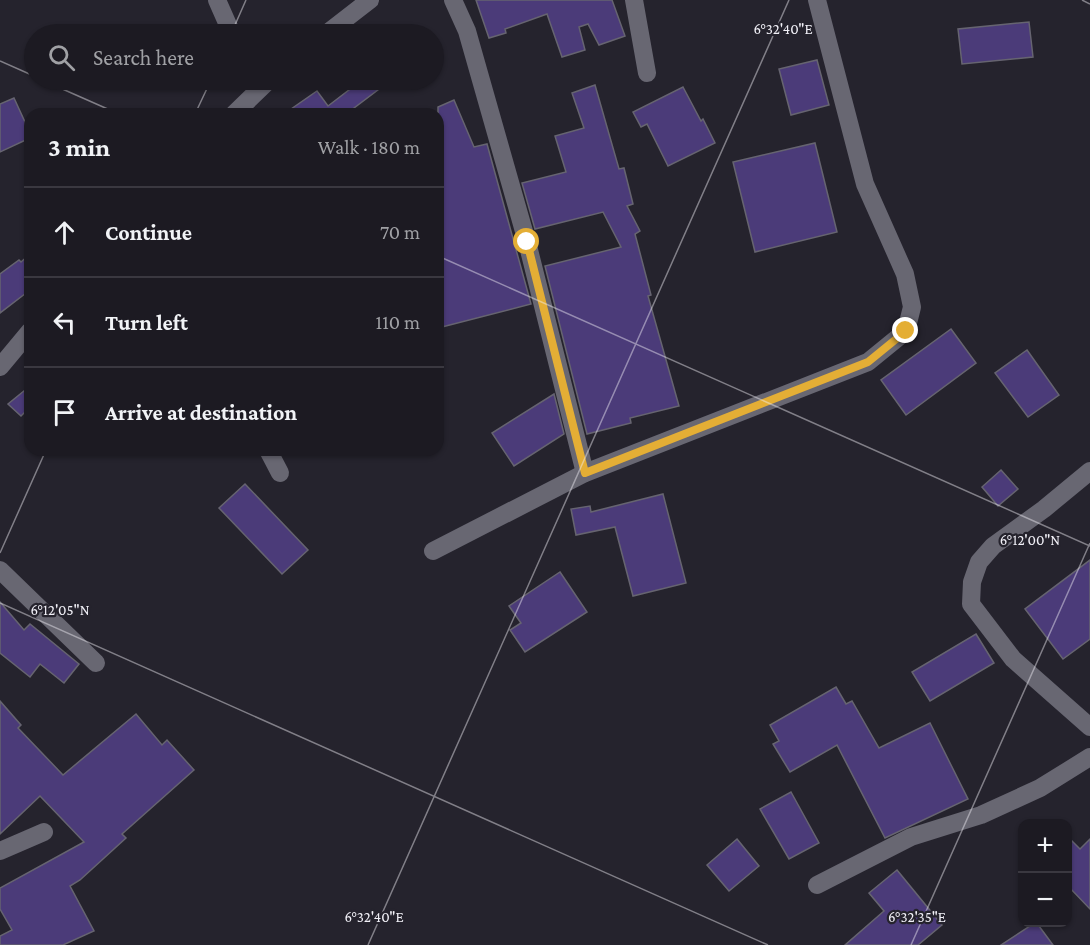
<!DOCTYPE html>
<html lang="en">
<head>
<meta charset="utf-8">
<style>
	:root { --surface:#1c1a22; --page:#29272f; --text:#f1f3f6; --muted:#a0a1a5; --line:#3a3840 }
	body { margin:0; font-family:"Crimson Pro",serif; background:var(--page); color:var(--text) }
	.controls { position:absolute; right:18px; bottom:18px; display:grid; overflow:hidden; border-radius:12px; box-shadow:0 2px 4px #0004 }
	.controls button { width:54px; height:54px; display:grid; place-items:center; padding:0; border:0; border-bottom:2px solid var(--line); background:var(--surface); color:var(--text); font:30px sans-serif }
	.stop { position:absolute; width:18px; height:18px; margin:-14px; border:4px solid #e4ae35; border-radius:50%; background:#fff }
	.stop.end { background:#e4ae35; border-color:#fff; box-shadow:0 2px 6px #0008 }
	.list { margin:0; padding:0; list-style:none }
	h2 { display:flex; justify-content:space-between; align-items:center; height:78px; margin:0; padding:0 24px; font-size:26px }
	h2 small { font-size:20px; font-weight:400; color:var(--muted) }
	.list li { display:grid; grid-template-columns:39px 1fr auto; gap:18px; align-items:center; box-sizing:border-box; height:90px; padding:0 24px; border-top:2px solid var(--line) }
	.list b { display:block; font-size:22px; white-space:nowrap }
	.list em { font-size:20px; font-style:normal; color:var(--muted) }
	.icon { flex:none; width:33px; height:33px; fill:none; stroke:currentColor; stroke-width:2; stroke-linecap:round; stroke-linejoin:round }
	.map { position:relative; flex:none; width:1090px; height:945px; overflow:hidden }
	.search { position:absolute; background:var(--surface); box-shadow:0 2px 4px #0004; left:24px; top:24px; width:420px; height:66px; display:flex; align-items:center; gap:15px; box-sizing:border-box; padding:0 21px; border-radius:33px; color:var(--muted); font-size:22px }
	.panel { position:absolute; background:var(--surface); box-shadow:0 2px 4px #0004; left:24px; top:108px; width:420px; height:348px; border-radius:18px }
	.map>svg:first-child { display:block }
	.building { fill:#4b3b79; stroke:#666470; stroke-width:1.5 }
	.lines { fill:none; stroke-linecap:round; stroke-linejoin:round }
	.minor { stroke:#686772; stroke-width:18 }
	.route { stroke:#e4ae35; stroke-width:8 }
	.ticks { fill:none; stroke:#f1f0f7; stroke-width:1.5; stroke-opacity:0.45 }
	.ticks-label { font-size:15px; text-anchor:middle; fill:#f1f0f7; stroke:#25232d; stroke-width:4.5; stroke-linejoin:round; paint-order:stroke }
</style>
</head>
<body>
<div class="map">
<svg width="1090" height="945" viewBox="0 0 1090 945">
	<rect width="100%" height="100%" fill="#25232d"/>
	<!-- building -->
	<g class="building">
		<path d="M476 0H612L625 36 599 45 588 24 579 27 585 50 562 57 547 14 505 29 506 33 489 38Z"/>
		<path d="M1029 22 1033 57 962 64 958 29Z"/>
		<path d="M817 60 829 105 791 115 779 69Z"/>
		<path d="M362 80H391L346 114H284L317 91 328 106Z"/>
		<path d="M595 85 619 169 624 168 633 204 627 206 640 231 635 234 651 295 648 296 679 406 630 418 631 423 587 434 545 266 621 247 603 212 535 229 522 183 566 172 555 136 584 128 572 93Z"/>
		<path d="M683 87 701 121 703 119 715 143 668 166 647 124 641 127 633 112Z"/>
		<path d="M14 98 30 133V138L0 152V104Z"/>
		<path d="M454 100 474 147 487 144 531 304 438 328V107Z"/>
		<path d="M815 143 837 232 755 252 733 162Z"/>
		<path d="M30 254V290L0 313V274L19 260 21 262Z"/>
		<path d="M951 329 976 363 906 415 881 380Z"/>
		<path d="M1027 350 1059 395 1028 417 995 373Z"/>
		<path d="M30 386V407L21 416 8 404Z"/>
		<path d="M554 394 564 434 514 466 492 433Z"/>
		<path d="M1001 470 1018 489 998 506 982 487Z"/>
		<path d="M245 484 308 550 282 574 219 508Z"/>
		<path d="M663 494 686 583 633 596 615 527 576 535 571 509 590 506 591 512Z"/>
		<path d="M1090 560V639L1063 659 1025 609Z"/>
		<path d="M560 572 587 612 525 652 510 630 521 623 509 606Z"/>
		<path d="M0 602 24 630 30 624 79 664 64 683 40 664 30 677 0 653Z"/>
		<path d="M976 634 994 663 930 701 912 672Z"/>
		<path d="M836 687 846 704 852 701 879 748 930 723 968 799 885 838 837 745 790 772 773 744 779 741 770 725Z"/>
		<path d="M0 701 21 725 18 728 63 775 136 714 162 745 167 740 194 770 122 834 126 838 80 880 70 886 94 931 63 945H0V936L12 930 0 909V888L84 842 40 796 0 834Z"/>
		<path d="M791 792 819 843 789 859 760 809Z"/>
		<path d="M1068 837 1080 849 1090 839V909L1068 886Z"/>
		<path d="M737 839 759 866 729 891 707 865Z"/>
		<path d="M897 870 942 925 918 945H845L884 911 869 893Z"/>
		<path d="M1036 922 1053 945H1001Z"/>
	</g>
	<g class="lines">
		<!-- minor -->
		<g class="minor">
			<path d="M217 0 232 34"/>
			<path d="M453 0 467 31 527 242 585 473"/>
			<path d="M634 0 647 73"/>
			<path d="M326 34 370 0"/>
			<path d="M234 114 269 80"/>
			<path d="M0 367 30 331"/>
			<path d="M268 450 280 473"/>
			<path d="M1090 471 1044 509 993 546 979 562 972 582 971 604 1013 659 1090 727"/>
			<path d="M433 551 585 473 868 362 906 331 912 307 905 274 865 184 817 0"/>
			<path d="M0 570 96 663"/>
			<path d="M0 851 44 832"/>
			<path d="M817 885 911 837 981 815 1040 788 1090 757"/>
		</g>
	</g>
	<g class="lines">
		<!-- route -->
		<path class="route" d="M527 242 585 473 868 362 906 331"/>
	</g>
	<!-- ticks -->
	<path class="ticks" d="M1082 0 1090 4M231 34 246 0M0 61 34 76M42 80 119 114M195 114 211 80M438 256 1090 546M0 553 46 450M0 603 768 945M368 945 789 0M911 945 1090 543"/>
	<g class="ticks-label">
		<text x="783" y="34">6°32'40"E</text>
		<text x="1030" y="545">6°12'00"N</text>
		<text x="60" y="615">6°12'05"N</text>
		<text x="374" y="922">6°32'40"E</text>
		<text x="917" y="922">6°32'35"E</text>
	</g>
</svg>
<div class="controls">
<button>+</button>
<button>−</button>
</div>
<div class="stop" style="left:527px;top:242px"></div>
<div class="stop end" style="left:906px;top:331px"></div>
<div class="search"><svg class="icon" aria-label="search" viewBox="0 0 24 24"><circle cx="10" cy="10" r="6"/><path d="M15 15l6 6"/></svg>Search here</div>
<section class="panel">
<h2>3 min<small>Walk · 180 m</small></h2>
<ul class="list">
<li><svg class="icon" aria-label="ahead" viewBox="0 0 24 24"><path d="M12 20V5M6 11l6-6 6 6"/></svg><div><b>Continue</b></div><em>70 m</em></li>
<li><svg class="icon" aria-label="left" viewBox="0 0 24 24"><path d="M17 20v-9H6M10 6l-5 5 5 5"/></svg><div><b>Turn left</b></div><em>110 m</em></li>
<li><svg class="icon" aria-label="arrive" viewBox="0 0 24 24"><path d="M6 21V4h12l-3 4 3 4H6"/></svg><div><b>Arrive at destination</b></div></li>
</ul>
</section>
</div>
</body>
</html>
